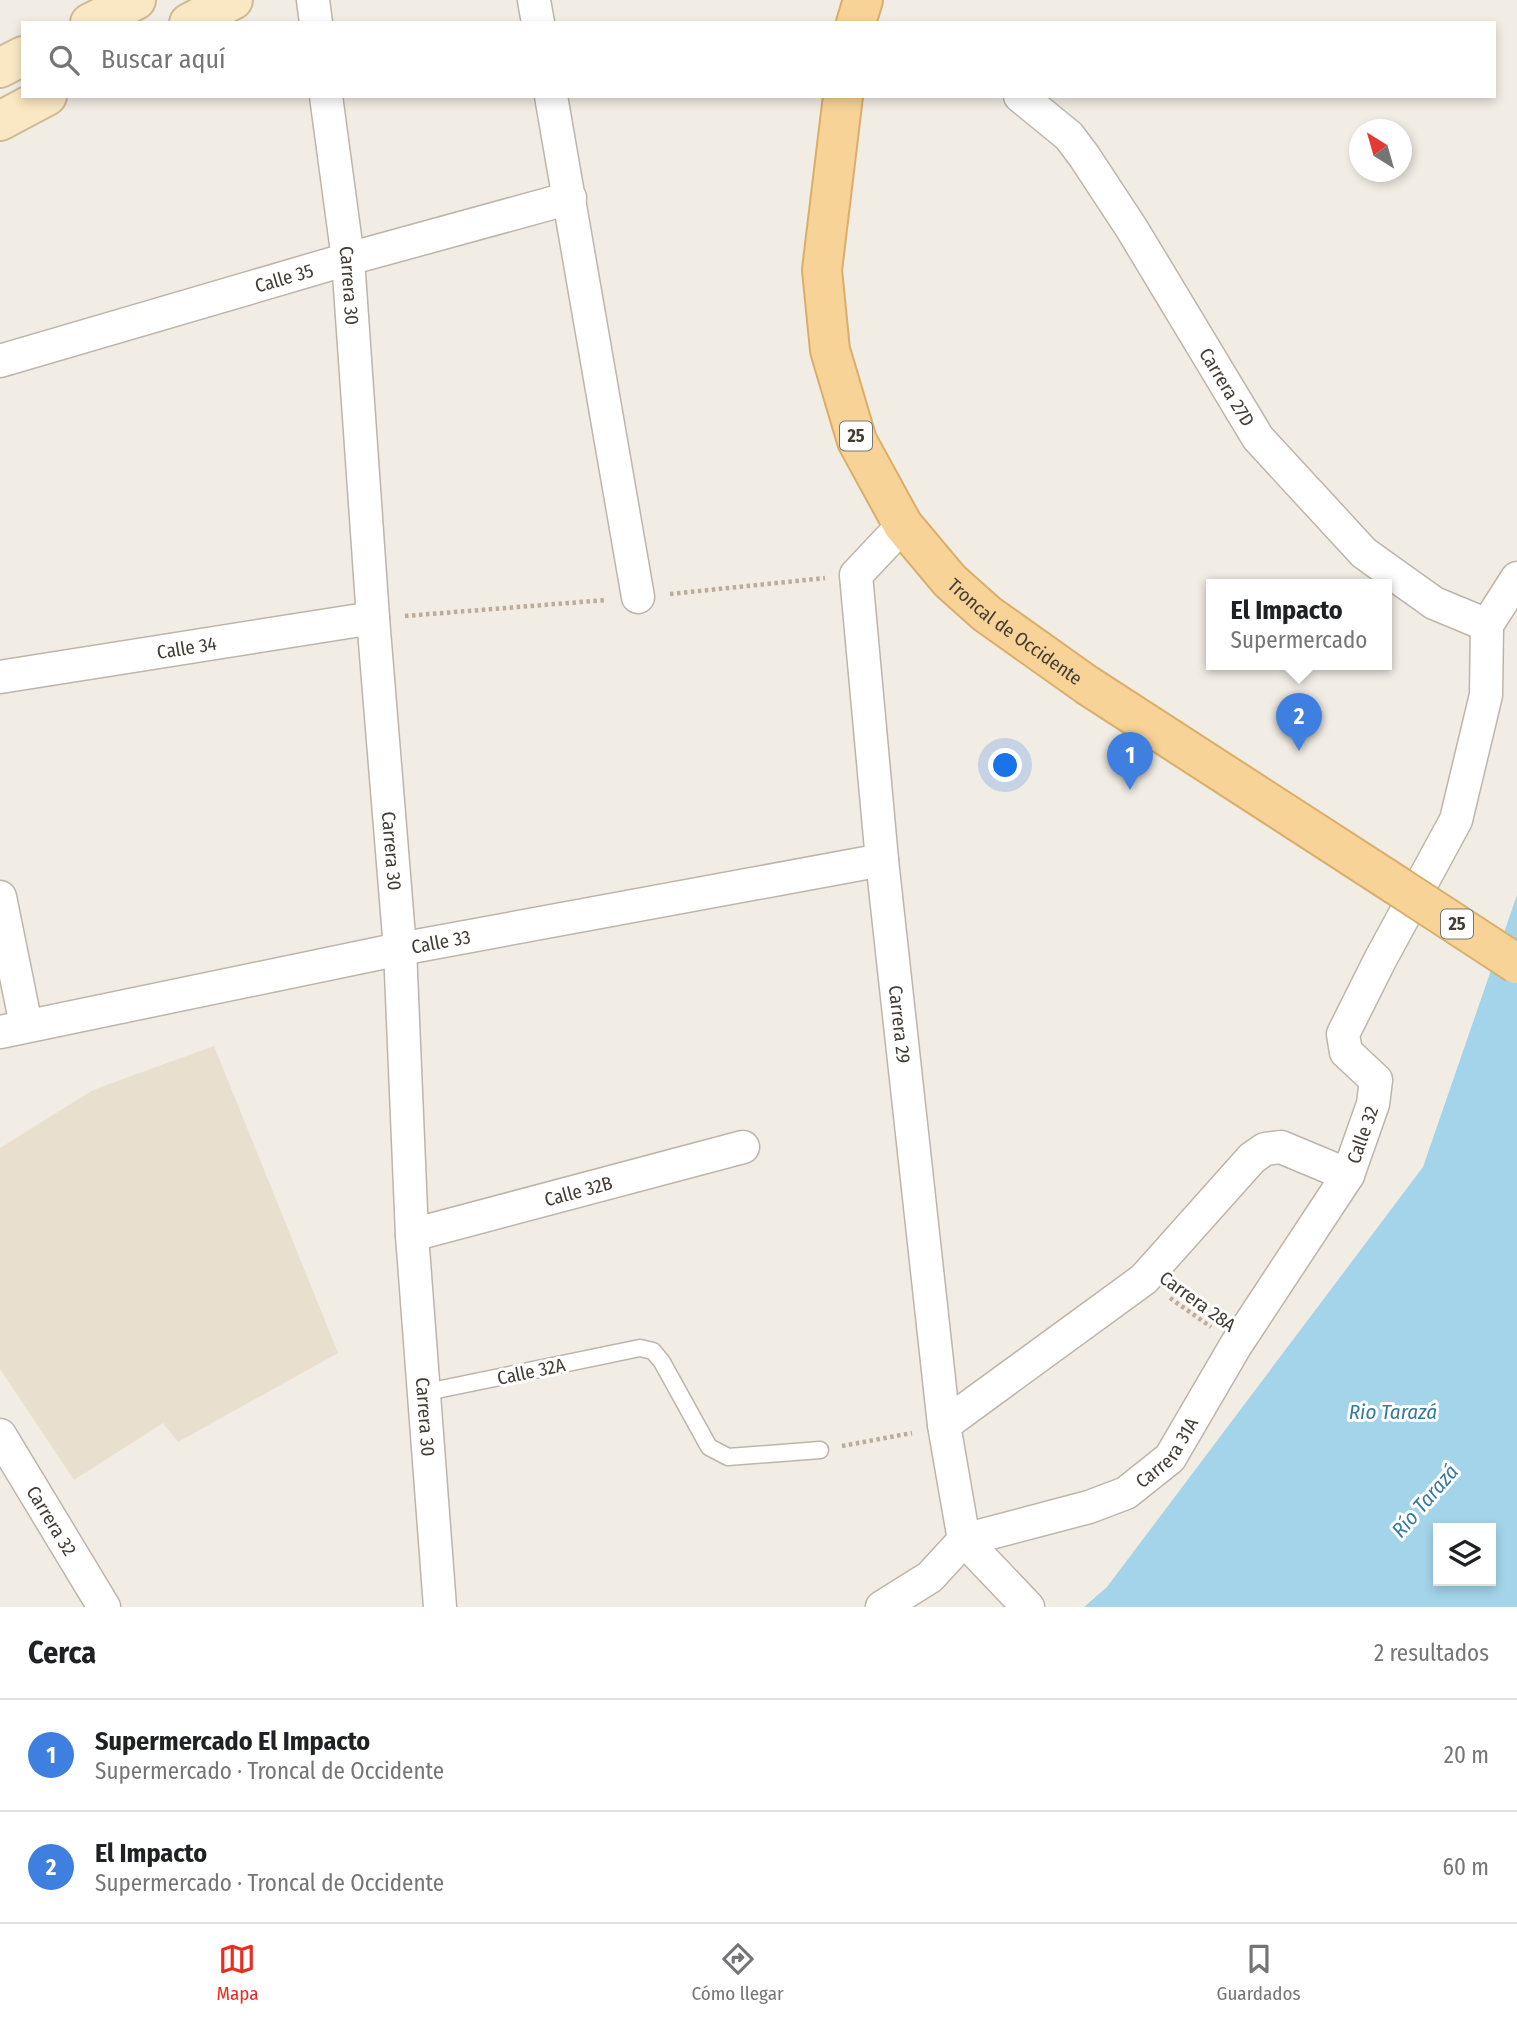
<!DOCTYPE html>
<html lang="es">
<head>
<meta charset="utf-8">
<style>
	:root { --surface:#fff; --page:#f6f6f6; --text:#202124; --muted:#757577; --line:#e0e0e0; --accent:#eb2d21 }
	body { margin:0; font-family:"Fira Sans Condensed",sans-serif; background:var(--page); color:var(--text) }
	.controls { position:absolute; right:21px; bottom:21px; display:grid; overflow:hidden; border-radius:0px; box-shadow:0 4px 10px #0003 }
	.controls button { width:63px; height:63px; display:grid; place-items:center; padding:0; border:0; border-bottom:2px solid var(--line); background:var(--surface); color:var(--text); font:35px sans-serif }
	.compass { position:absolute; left:1349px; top:119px; width:63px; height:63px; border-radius:50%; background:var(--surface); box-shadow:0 4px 10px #0003; rotate:323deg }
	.you { position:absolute; left:1006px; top:766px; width:24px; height:24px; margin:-18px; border:5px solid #fff; border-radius:50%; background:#1a73e8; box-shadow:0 0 0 10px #1a73e833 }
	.badge { display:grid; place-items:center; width:46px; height:46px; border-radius:50%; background:var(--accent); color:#fff; font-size:23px; font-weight:700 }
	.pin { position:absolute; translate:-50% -58px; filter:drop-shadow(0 2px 4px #0008) }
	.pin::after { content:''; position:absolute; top:37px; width:24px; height:21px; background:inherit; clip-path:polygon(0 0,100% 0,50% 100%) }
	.popup { position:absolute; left:1206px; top:579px; width:186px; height:91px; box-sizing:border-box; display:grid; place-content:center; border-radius:0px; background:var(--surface); filter:drop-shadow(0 2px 5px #0005); font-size:23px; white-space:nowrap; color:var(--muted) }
	.popup b { font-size:26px; color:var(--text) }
	.popup::after { content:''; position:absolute; left:50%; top:100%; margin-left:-14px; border:14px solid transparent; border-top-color:var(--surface) }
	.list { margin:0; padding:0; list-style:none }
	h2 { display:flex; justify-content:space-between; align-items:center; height:91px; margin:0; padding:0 28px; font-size:30px }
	h2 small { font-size:23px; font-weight:400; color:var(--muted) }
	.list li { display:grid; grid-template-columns:46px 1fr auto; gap:21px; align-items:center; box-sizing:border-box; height:112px; padding:0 28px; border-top:2px solid var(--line) }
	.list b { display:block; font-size:26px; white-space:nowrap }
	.list p { margin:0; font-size:23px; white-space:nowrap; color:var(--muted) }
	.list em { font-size:23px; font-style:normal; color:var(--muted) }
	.icon { flex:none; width:38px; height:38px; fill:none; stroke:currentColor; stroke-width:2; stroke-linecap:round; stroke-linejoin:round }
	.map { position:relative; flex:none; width:1517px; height:1607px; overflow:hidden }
	.search { position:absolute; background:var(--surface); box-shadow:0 4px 10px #0003; left:21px; right:21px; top:21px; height:77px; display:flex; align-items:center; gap:18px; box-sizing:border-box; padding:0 24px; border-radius:0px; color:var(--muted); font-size:26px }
	.sheet { height:315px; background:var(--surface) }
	nav { display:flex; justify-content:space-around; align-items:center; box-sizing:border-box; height:98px; border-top:2px solid var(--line); background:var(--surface); font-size:19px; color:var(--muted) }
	nav a { display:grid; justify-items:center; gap:4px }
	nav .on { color:var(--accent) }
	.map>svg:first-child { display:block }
	.education { fill:#e9dfcf }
	.water { fill:#a3d4ea; fill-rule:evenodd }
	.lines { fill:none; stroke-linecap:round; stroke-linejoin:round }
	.lane-casing { stroke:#beb5aa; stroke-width:19 }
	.street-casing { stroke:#beb5aa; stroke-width:35 }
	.secondary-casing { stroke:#ceba96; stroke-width:42 }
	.primary-casing { stroke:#daae68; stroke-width:42 }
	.path { stroke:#bcad9a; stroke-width:4.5; stroke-dasharray:3.5 3.5; stroke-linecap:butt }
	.lane { stroke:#fff; stroke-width:16 }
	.street { stroke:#fff; stroke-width:32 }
	.secondary { stroke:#fae8c4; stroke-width:38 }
	.primary { stroke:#f7d397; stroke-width:38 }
	.primary-bridge-casing { stroke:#daae68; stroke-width:42; stroke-linecap:butt }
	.primary-bridge { stroke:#f7d397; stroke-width:38 }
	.labels { text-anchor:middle; stroke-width:6; stroke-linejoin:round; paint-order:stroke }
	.shield { fill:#fff; stroke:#7b7671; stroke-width:2 }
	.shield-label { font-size:18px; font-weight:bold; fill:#423c34 }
	.street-label { font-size:19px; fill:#423c34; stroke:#fff }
	.water-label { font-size:21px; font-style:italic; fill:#347b9f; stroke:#fff }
</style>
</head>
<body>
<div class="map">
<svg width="1517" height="1607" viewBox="0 0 1517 1607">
	<rect width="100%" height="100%" fill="#f1ece4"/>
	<!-- education -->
	<path class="education" d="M214 1046 338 1353 178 1442 163 1423 74 1480 0 1369V1148L93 1090Z"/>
	<!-- water -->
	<path class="water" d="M1517 895V1607H1084L1107 1587 1423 1167ZM1438 1528H1491V1581H1438Z"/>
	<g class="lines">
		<!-- lane casing -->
		<g class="lane-casing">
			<path id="lane" d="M422 1393 640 1348 653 1351 662 1362 709 1447 728 1457 820 1450"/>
		</g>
		<!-- street casing -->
		<g class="street-casing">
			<g id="street">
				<path d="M313 0 316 23"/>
				<path d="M534 0 538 23"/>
				<path id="s1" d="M326 96 348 259 373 618 400 949 412 1235 440 1607"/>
				<path d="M551 96 638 597"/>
				<path id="s2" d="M1020 96 1069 136 1084 156 1132 229 1258 438 1364 553 1434 603 1487 625"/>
				<path id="s3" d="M0 361 348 259 570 198"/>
				<path id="s4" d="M903 525 856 575 882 860 944 1425 964 1540 1028 1607"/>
				<path d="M1487 625 1517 578"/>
				<path id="s5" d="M0 677 373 618"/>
				<path d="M0 897 26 1025"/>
				<path id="s6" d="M0 1032 400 949 882 860"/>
				<path id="s7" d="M412 1235 743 1147"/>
				<path d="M944 1425 1144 1279 1252 1158 1265 1149 1281 1147 1348 1175"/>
				<path id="s8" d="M0 1435 104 1607"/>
				<path id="s9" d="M882 1607 930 1577 964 1540 1089 1507 1126 1493 1170 1458 1236 1345 1348 1175 1373 1104 1376 1080 1346 1052 1343 1034 1380 960 1456 820 1486 695 1487 625"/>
			</g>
		</g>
		<!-- secondary casing -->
		<g class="secondary-casing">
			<g id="secondary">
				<path d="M90 23 136 0"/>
				<path d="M189 23 233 0"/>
				<path d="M0 68 23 56"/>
				<path d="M0 121 47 96"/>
			</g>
		</g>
		<!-- primary casing -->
		<g class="primary-casing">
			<g id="primary">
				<path d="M856 23 863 0"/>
				<path id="s10" d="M843 96 822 270 830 350 857 441 903 525 950 581 987 614 1087 685 1396 885"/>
			</g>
		</g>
		<!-- path -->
		<g class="path">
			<path d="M670 594 825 578"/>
			<path d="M405 616 606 600"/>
			<path d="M1170 1298 1211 1327"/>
			<path d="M842 1446 912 1433"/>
		</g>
		<!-- lane -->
		<use href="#lane" class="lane"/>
		<!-- street -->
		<use href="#street" class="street"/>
		<!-- secondary -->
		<use href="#secondary" class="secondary"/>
		<!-- primary -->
		<use href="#primary" class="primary"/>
		<!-- primary-bridge casing -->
		<g class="primary-bridge-casing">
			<path id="primary-bridge" d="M1396 885 1517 964"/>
		</g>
		<!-- primary-bridge -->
		<use href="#primary-bridge" class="primary-bridge"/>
	</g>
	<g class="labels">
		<!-- shield labels -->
		<g class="shield">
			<rect x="840" y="421.5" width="32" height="29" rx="5"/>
			<rect x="1441" y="909.5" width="32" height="29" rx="5"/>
		</g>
		<g class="shield-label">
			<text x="856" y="442">25</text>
			<text x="1457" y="930">25</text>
		</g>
		<!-- street labels -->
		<g class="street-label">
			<text dy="7" stroke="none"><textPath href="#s3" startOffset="296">Calle 35</textPath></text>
			<text dy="7" stroke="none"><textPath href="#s1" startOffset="191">Carrera 30</textPath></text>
			<text dy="7" stroke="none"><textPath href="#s2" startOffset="360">Carrera 27D</textPath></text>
			<text dy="7" stroke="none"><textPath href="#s10" startOffset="602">Troncal de Occidente</textPath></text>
			<text dy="7" stroke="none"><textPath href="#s5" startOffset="189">Calle 34</textPath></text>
			<text dy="7" stroke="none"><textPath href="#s1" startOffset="758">Carrera 30</textPath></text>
			<text dy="7" stroke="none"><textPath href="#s6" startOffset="450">Calle 33</textPath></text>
			<text dy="7" stroke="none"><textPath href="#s4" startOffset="520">Carrera 29</textPath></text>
			<text dy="7" stroke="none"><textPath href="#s9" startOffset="709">Calle 32</textPath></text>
			<text dy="7" stroke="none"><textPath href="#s7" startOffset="172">Calle 32B</textPath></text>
			<text transform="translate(1198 1301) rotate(36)" y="7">Carrera 28A</text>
			<text transform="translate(531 1371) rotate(-12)" y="7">Calle 32A</text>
			<text dy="7" stroke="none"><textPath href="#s1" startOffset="1325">Carrera 30</textPath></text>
			<text dy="7" stroke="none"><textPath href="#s9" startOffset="334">Carrera 31A</textPath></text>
			<text dy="7" stroke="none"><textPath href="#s8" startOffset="100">Carrera 32</textPath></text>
		</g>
		<!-- water labels -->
		<g class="water-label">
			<text x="1393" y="1419">Rio Tarazá</text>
			<text transform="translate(1425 1501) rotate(-49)" y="7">Río Tarazá</text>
		</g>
	</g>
</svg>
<div class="controls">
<button><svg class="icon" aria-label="layers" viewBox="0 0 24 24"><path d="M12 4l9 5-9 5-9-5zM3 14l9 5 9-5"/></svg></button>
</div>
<svg class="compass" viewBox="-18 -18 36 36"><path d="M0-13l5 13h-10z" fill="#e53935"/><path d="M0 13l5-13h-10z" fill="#757577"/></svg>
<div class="you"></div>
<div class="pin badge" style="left:1130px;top:790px;background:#3f7fe0">1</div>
<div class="pin badge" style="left:1299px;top:751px;background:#3f7fe0">2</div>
<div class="popup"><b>El Impacto</b>Supermercado</div>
<div class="search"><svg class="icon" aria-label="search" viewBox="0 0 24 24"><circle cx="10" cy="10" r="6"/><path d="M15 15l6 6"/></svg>Buscar aquí</div>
</div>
<section class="sheet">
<h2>Cerca<small>2 resultados</small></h2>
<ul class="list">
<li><span class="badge" style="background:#3f7fe0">1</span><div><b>Supermercado El Impacto</b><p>Supermercado · Troncal de Occidente</p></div><em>20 m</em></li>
<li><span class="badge" style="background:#3f7fe0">2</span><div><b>El Impacto</b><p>Supermercado · Troncal de Occidente</p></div><em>60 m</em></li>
</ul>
</section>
<nav>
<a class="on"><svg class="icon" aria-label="map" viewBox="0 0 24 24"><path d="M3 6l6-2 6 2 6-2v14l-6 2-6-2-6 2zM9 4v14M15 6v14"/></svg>Mapa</a>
<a><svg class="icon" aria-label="directions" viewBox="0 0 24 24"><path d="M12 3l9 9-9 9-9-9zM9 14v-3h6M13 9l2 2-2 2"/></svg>Cómo llegar</a>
<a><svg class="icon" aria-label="saved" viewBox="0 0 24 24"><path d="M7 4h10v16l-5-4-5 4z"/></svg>Guardados</a>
</nav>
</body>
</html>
